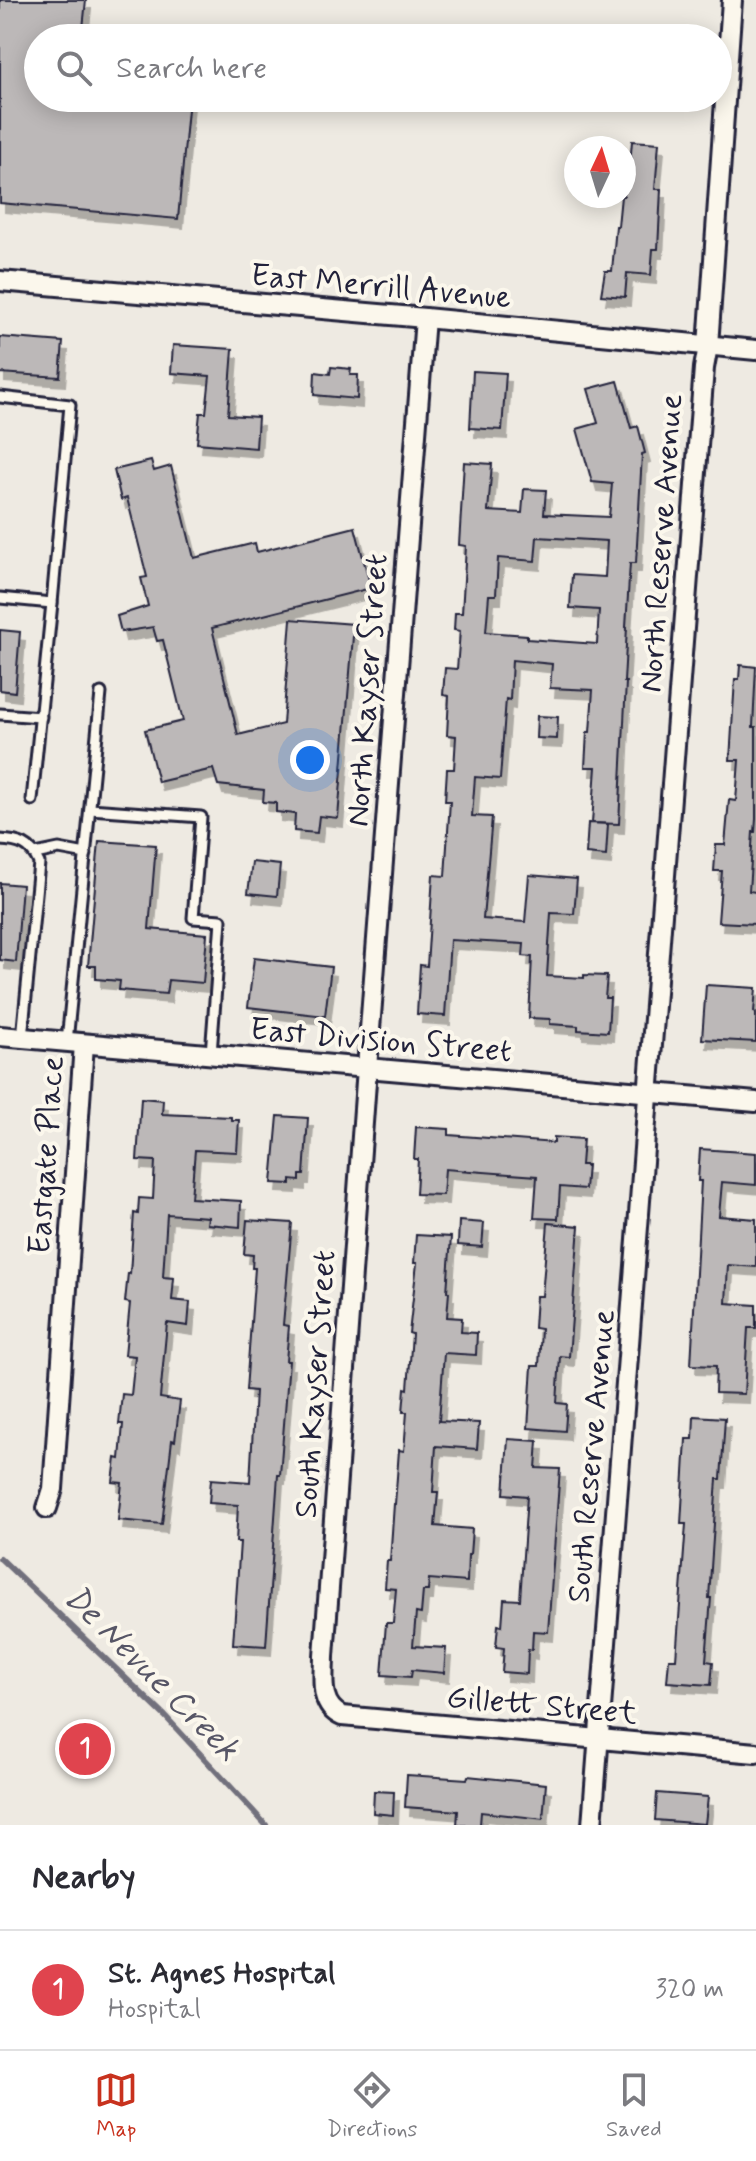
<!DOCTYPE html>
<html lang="en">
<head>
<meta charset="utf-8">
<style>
	:root { --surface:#fff; --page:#f2f2f3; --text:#2b2b33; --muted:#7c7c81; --line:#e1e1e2; --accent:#c8321e }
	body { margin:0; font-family:Mynerve,sans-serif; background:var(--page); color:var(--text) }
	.compass { position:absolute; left:564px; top:136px; width:72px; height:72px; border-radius:50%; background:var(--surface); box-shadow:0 4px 20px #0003; rotate:4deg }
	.you { position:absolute; left:310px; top:760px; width:28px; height:28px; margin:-20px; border:6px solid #fff; border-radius:50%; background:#1a73e8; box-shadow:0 0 0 12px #1a73e833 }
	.badge { display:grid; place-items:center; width:52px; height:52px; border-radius:50%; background:var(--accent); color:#fff; font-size:26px; font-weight:700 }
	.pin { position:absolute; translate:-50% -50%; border:4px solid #fff; box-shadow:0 2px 8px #0006 }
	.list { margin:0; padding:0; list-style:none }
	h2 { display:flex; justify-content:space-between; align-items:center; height:104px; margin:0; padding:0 32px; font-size:34px }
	h2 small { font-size:26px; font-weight:400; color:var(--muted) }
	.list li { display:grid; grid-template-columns:52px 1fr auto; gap:24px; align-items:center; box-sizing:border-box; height:120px; padding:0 32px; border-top:2px solid var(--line) }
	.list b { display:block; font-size:30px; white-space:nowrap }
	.list p { margin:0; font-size:26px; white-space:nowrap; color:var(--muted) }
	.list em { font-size:26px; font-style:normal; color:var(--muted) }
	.icon { flex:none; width:44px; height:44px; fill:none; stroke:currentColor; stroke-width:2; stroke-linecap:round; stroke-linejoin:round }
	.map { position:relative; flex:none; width:756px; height:1825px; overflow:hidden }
	.search { position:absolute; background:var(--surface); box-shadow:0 4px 20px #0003; left:24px; right:24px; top:24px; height:88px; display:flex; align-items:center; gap:20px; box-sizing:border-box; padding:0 28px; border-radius:44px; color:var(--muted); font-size:30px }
	.sheet { height:224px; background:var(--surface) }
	nav { display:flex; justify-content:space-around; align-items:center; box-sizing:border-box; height:112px; border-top:2px solid var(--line); background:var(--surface); font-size:22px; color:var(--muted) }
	nav a { display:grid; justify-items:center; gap:4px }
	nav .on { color:var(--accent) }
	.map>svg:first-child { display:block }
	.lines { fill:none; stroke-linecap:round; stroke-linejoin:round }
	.stream { stroke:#716f7c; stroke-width:6 }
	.building { fill:#bcb8b8; stroke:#22223b; stroke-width:2; fill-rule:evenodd; filter:url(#shadow) }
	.lane-casing { stroke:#22223b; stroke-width:15 }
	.street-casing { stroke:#22223b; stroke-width:24 }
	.lane { stroke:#fbf7ec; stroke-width:9 }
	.street { stroke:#fbf7ec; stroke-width:18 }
	.labels { text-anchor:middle; stroke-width:8; stroke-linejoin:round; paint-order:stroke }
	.street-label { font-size:32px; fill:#22223b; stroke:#fbf7ec }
	.water-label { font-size:34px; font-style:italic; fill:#575666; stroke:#fbf7ec }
</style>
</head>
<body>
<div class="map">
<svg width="756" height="1825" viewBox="0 0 756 1825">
	<defs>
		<filter id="shadow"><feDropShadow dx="5" dy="9" stdDeviation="0" flood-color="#0004"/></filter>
	</defs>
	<rect width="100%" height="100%" fill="#eeeae2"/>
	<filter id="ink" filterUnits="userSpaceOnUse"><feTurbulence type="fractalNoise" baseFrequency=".0125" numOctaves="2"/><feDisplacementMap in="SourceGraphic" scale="16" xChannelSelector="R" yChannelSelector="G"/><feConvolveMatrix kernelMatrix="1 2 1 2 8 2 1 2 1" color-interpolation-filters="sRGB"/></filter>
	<g filter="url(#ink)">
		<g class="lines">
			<!-- stream -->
			<path class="stream" d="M0 1558 165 1716 266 1825"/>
		</g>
		<!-- building -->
		<g class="building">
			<path d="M0 0H86L82 38H38V98H189L178 219 0 203Z"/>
			<path d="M632 141 659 143 655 189H661L658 249H653L651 275 627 273 625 297 601 295 605 271H612L616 226H618L621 196H624V187H628Z"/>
			<path d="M0 337 63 342 60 377 0 373Z"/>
			<path d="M173 345 233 349 228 415 258 417 256 448 197 443 200 413H206L210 376 171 373Z"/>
			<path d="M331 367 351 369 350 375H358L357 399 314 395 315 372 330 374Z"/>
			<path d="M473 371 506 373 502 430 470 428Z"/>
			<path d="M618 381 631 428 638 426 645 453 642 454 636 563H630L626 627H627L624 682H626L619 824 592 823 596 767H585L587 732H590L593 690 550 688 552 664 512 660 510 700 506 699 500 779 475 777 472 816 492 817 483 919 525 922 529 875 577 879 574 914 551 913 547 976 584 978V975L607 976 605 998H610L608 1032 578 1030V1026L550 1024V1019L529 1018 532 957 523 956 524 944 450 940 445 1016 417 1014 420 965 427 966 433 875 445 876 450 801H445L447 769H454L456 736 447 735 449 696 443 695 445 668 457 669 460 631 454 630 455 613H462L466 546 459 545 464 462 492 464 488 511 522 513 524 489 546 490 544 514 609 517 612 484 592 482 577 429 598 423 588 389ZM537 537 607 541 605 577 572 575 570 608 599 610 597 644 527 639V635L486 632 489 595H496L498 558 535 561Z"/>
			<path d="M151 461 154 471 171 466 194 558 255 543 257 552 355 527 371 588 212 628 238 735 283 724 291 619 354 624 338 818 319 816 317 833 294 831 295 814 276 812V803L263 802 264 790 218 785 213 769 158 782 145 730 183 721 163 640 157 641 153 627 121 632 117 616 148 606 141 578 147 577 127 498 121 500 114 470Z"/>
			<path d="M0 630 20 632 15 692 0 690Z"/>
			<path d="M740 665 756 667 753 727H756V819L755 832H753L749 891 756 892V924L718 922 722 871H714L716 845H725L729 800 736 801 739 760H730L735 679H739Z"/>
			<path d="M537 716 558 717 557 739 536 738Z"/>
			<path d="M588 823 608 824 606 856 586 854Z"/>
			<path d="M99 841 156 845 149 929 207 934 203 983 168 980 166 994 119 990 120 981 96 979V966H88Z"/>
			<path d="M252 862 280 865 277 896 248 893Z"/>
			<path d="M0 883 22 885 16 962 0 960Z"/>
			<path d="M254 958 331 967 325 1016 248 1007Z"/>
			<path d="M706 985 756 988 754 1012 756 1013V1042L702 1039Z"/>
			<path d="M141 1098 163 1100 162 1114 231 1117V1120H239L237 1152 195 1150 191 1198 241 1201 240 1227 207 1224 208 1217 167 1214 163 1277 174 1278 172 1300 190 1302 188 1326 167 1323 160 1398 180 1401 175 1441 172 1440 162 1524 118 1520 122 1483 113 1482 116 1458 120 1459 123 1424H119L122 1394 131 1395 135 1356 125 1355 130 1303 125 1302 128 1273 130 1274 134 1213 138 1214 139 1198 153 1199 155 1161 137 1160Z"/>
			<path d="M278 1116 308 1118 304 1175H300V1181L291 1180V1184L272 1183Z"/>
			<path d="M416 1127 449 1129V1135L554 1143V1137L583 1139 581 1165H587L585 1189 560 1187 558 1219 534 1218 537 1176 445 1169 443 1195 416 1194 418 1159H414Z"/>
			<path d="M700 1149 756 1153V1185L722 1182 719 1216 756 1219V1267L728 1265 726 1303 756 1305V1328H748L744 1394 715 1393 716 1366 691 1365 701 1181H698Z"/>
			<path d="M247 1220 292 1223 283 1325 289 1326 286 1361H289L280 1475H278L266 1646 233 1644 240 1542H236L238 1505 209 1503 211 1479 250 1482 255 1391 246 1390 255 1268H252L253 1255 244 1254Z"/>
			<path d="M459 1221 484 1223 482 1247 458 1245Z"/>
			<path d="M548 1223 579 1226 569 1357 560 1356 557 1403 567 1404 565 1431 528 1428 532 1366H539L541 1329 534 1328 536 1296H542Z"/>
			<path d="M416 1235 451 1237 447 1292H449L447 1317 462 1318 461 1332 477 1333 476 1355 444 1353 439 1421 479 1423 477 1449 436 1446 433 1492H438L435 1526 472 1529 470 1555H468L467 1582 429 1579 428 1591H423L421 1614 416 1613 413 1646 446 1648 444 1673 412 1670 411 1677 382 1675 386 1623H393L396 1589 385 1588 387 1561H390L394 1504H395L399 1450 404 1451 407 1412H403L405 1388 408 1389 412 1334 409 1333 417 1263H414Z"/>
			<path d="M694 1416 725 1418 721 1479H717L709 1598H711L706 1661 713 1662 711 1685 667 1682 669 1659H676L686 1524H681L686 1439H693Z"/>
			<path d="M508 1439 538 1441 536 1468 560 1469 548 1632 533 1631 532 1650 528 1649 527 1674 502 1672 504 1648 496 1647 498 1625 502 1626 504 1599 520 1600 527 1496 504 1494Z"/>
			<path d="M407 1775 467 1779 468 1776 546 1784 543 1819 481 1812 480 1825H457L458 1811 405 1807Z"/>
			<path d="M374 1791 394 1792 393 1815 373 1813Z"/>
			<path d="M657 1793 708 1797 705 1824 655 1820Z"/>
		</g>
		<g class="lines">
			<!-- lane casing -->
			<g class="lane-casing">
				<g id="lane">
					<path d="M0 397 70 405 52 603 32 800"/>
					<path d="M0 598 52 603"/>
					<path d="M0 714 41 717"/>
					<path d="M90 809 201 817 193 918 221 920 211 1054"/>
					<path d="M0 840C19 841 31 844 39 863L22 1038"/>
					<path d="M35 854 59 849 86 854"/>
					<path d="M67 1042 101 693"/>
				</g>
			</g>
			<!-- street casing -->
			<g class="street-casing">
				<g id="street">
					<path d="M0 281 425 318 756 350"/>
					<path d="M425 318 367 1068 324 1656C324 1677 318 1705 342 1716L756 1753"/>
					<path d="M0 1036 756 1102"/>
					<path d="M47 1508 53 1489 84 1044"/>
					<path d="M592 1825 704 368 708 346 732 0"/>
				</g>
			</g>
			<!-- lane -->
			<use href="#lane" class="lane"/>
			<!-- street -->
			<use href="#street" class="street"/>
		</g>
	</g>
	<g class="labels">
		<!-- street labels -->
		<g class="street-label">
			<text transform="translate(381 285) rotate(5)" y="11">East Merrill Avenue</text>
			<text transform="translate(660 543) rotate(-86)" y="11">North Reserve Avenue</text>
			<text transform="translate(366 690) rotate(-86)" y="11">North Kayser Street</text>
			<text transform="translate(381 1039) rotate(5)" y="11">East Division Street</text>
			<text transform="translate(45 1155) rotate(-86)" y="11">Eastgate Place</text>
			<text transform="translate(314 1384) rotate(-86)" y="11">South Kayser Street</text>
			<text transform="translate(590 1456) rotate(-85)" y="11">South Reserve Avenue</text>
			<text transform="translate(542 1704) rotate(5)" y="11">Gillett Street</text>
		</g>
		<!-- water labels -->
		<g class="water-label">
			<text transform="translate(153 1672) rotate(45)" y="12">De Nevue Creek</text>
		</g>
	</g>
</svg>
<svg class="compass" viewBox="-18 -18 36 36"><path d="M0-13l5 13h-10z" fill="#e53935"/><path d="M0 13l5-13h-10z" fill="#7c7c81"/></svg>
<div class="you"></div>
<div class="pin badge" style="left:85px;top:1749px;background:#e0444e">1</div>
<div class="search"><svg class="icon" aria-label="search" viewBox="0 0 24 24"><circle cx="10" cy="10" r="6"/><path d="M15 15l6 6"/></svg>Search here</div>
</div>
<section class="sheet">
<h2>Nearby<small></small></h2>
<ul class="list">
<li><span class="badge" style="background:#e0444e">1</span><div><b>St. Agnes Hospital</b><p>Hospital</p></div><em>320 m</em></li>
</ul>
</section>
<nav>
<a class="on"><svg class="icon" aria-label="map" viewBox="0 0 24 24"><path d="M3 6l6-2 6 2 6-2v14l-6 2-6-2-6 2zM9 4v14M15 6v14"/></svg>Map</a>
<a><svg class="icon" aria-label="directions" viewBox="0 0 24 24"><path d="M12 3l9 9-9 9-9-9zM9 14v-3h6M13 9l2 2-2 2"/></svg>Directions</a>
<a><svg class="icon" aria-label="saved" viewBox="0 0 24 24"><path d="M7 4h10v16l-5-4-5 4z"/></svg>Saved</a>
</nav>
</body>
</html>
